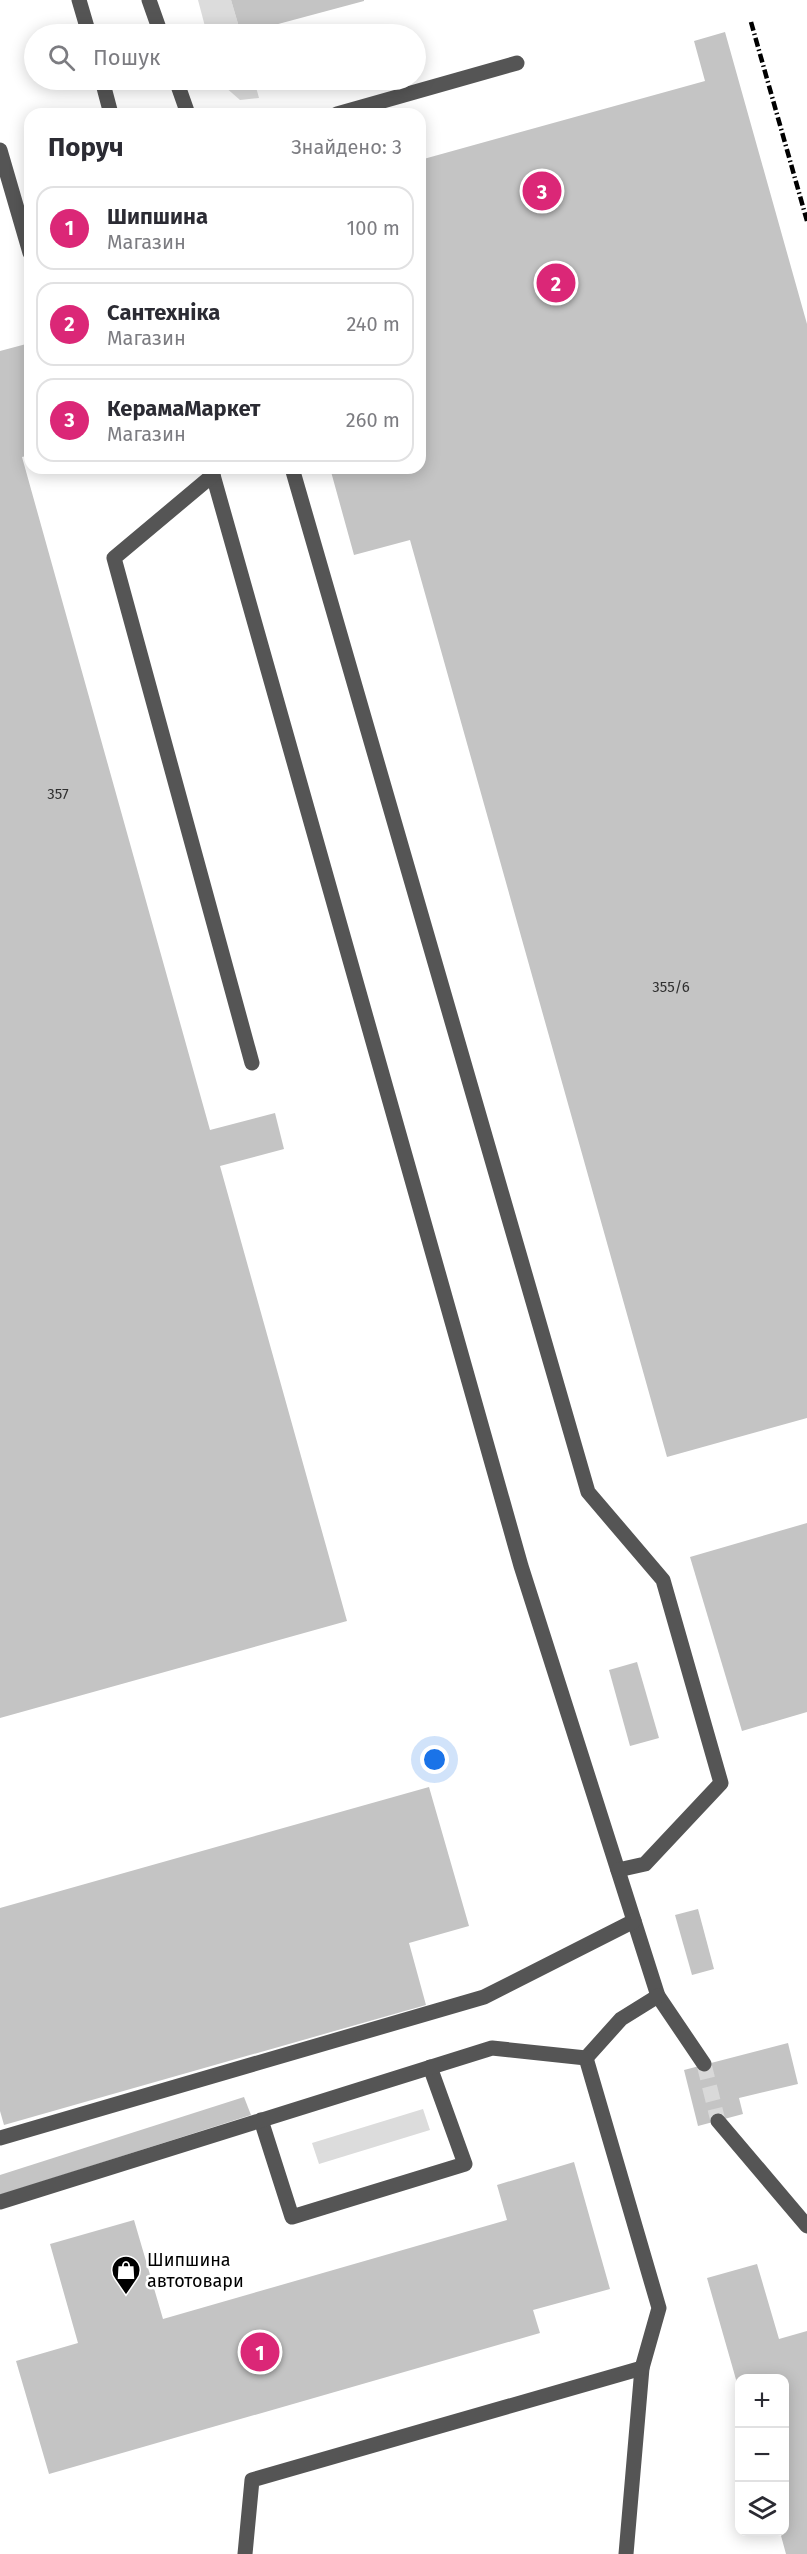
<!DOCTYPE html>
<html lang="uk">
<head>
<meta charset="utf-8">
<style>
	:root { --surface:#fff; --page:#f2f2f3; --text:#2b2b33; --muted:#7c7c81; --line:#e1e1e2; --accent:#db2777 }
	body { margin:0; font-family:"Fira Sans",sans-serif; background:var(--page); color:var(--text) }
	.controls { position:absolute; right:18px; bottom:18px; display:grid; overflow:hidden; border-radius:12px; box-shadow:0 3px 15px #0003 }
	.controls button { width:54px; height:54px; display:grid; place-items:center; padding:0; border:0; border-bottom:2px solid var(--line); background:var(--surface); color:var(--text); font:30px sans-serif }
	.you { position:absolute; left:435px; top:1760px; width:21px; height:21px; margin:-15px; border:4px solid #fff; border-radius:50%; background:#1a73e8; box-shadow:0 0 0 9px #1a73e833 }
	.badge { display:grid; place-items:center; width:39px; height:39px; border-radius:50%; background:var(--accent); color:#fff; font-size:20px; font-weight:700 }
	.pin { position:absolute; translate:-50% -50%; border:3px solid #fff; box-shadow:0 2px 6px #0006 }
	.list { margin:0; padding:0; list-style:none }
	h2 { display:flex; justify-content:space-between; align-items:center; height:78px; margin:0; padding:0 24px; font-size:26px }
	h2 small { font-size:20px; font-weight:400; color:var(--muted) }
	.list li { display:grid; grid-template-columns:39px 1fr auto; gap:18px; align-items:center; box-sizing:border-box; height:84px; margin:0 12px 12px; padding:0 12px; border:2px solid var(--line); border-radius:18px }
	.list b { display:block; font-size:22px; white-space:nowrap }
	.list p { margin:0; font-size:20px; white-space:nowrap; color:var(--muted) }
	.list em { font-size:20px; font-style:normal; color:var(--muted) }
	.icon { flex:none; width:33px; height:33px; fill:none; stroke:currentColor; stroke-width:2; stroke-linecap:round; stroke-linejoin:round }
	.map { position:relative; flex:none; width:807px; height:2554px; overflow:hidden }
	.search { position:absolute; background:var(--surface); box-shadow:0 3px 15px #0003; left:24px; top:24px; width:402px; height:66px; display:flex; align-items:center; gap:15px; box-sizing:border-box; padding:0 21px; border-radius:33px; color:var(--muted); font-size:22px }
	.panel { position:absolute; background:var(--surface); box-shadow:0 3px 15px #0003; left:24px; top:108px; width:402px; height:366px; border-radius:18px }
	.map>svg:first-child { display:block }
	.green { fill:#dcdcdc }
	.building { fill:#c4c4c4 }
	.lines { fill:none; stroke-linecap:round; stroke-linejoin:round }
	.minor-tunnel { stroke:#d9d9d9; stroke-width:15; stroke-dasharray:15 8; stroke-linecap:butt }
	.minor { stroke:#555; stroke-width:15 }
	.rail { stroke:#000; stroke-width:4.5; stroke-dasharray:9 3 1.5 3; stroke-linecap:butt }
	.labels { text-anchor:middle; stroke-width:5; stroke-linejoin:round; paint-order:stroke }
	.number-label { font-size:15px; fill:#313131 }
	.poi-label { font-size:18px; fill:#000; stroke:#fff; text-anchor:start }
</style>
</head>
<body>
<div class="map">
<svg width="807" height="2554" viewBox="0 0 807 2554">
	<rect width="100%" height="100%" fill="#fff"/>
	<!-- green -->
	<g class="green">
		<path d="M198 0H231L241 34H207Z"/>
		<path d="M221 80H254L259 98 240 100 224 86Z"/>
		<path d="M423 2109 430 2130 319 2164 312 2143Z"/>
	</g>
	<!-- building -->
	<g class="building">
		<path d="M231 0H364V1L241 34Z"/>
		<path d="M725 32 807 324V1418L667 1457 410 540 354 555 330 468H420V160L705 81 694 41Z"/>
		<path d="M30 343V455L22 457 210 1130 275 1113 284 1149 220 1166 347 1621 0 1718V351Z"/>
		<path d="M807 1523V1712L742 1731 690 1557Z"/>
		<path d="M637 1662 659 1738 630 1746 609 1670Z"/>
		<path d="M429 1787 469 1926 409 1943 426 2005 4 2125 0 2111V1908Z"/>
		<path d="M698 1909 714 1969 692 1975 675 1915Z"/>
		<path d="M788 2043 798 2084 739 2098 743 2114 698 2126 684 2070Z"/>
		<path d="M244 2097 251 2115 0 2195V2175Z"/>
		<path d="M574 2162 610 2289 533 2310 540 2333 49 2474 16 2361 78 2343 50 2244 134 2220 163 2319 507 2220 497 2185Z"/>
		<path d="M757 2264 779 2339 807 2331V2554H786L780 2532H784V2378H740L739 2390 707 2278Z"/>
	</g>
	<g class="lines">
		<!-- minor-tunnel -->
		<path class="minor-tunnel" d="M704 2064 718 2121"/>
		<!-- minor -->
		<g class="minor">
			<path d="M79 0 89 34"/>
			<path d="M149 0 161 34"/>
			<path d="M102 80 111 114"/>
			<path d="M176 80 188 114"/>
			<path d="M337 114 517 63"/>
			<path d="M0 150 30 253"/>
			<path d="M211 468 521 1566 658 1996 704 2064"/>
			<path d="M292 468 588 1492 663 1580 721 1783 645 1864 618 1870"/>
			<path d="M213 475 114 558 252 1063"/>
			<path d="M586 2058 659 2308 642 2368 626 2554"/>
			<path d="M586 2058 621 2019 658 1996"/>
			<path d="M261 2120 292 2217 465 2164 430 2067"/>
			<path d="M718 2121 807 2226"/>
			<path d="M0 2138 484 1997 634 1921"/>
			<path d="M0 2202 492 2048 586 2058"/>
			<path d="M245 2554 252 2480 642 2368"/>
		</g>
		<!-- rail -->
		<path class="rail" d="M751 22 807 221"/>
	</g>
	<!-- icons -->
	<defs>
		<g id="shop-pin" transform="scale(1.5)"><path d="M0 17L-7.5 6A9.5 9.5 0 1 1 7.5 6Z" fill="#000" stroke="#fff"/><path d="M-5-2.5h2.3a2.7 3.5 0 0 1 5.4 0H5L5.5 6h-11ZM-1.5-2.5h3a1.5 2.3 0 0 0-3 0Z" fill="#fff"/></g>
	</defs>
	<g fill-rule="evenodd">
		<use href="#shop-pin" x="126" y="2270"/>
	</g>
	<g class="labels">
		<!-- number labels -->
		<g class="number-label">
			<text x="58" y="799">357</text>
			<text x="671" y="992">355/6</text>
		</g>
		<!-- poi labels -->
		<g class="poi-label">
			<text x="147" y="2266">Шипшина<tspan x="147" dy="21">автотовари</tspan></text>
		</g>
	</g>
</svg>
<div class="controls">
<button>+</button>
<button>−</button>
<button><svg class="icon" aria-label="layers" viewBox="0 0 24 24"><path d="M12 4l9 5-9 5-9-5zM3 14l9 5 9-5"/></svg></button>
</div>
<div class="you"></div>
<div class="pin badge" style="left:260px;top:2352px">1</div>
<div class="pin badge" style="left:556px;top:283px">2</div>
<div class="pin badge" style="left:542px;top:191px">3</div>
<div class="search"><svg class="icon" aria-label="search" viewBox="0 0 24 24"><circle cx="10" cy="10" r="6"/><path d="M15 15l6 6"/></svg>Пошук</div>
<section class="panel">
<h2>Поруч<small>Знайдено: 3</small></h2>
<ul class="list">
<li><span class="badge">1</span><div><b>Шипшина</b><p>Магазин</p></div><em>100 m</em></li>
<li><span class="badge">2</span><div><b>Сантехніка</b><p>Магазин</p></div><em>240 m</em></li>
<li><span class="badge">3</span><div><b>КерамаМаркет</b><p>Магазин</p></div><em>260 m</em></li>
</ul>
</section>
</div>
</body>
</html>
